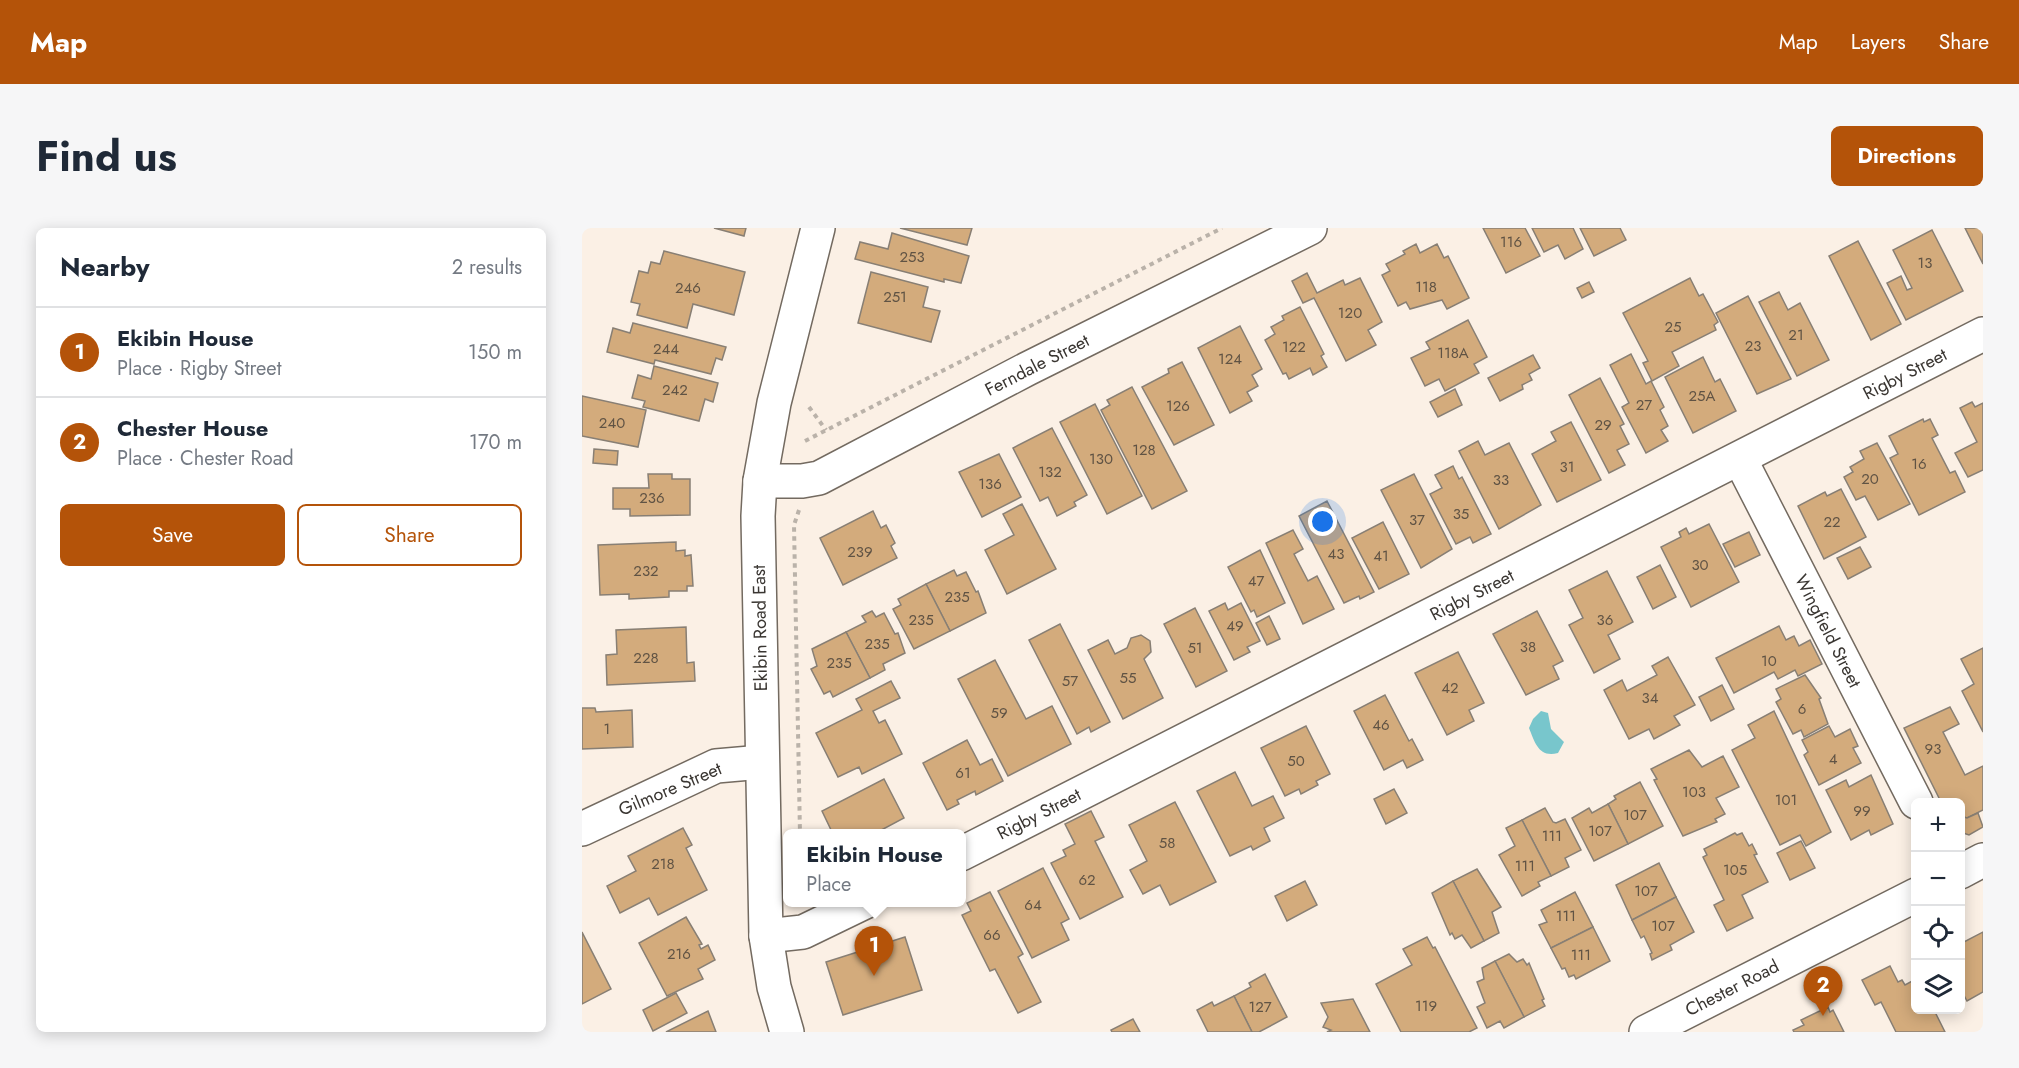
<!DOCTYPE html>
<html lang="en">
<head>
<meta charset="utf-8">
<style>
	:root { --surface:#fff; --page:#f6f6f7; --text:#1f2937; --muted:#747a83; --line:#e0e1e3; --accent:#b45309 }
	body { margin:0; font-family:Jost,sans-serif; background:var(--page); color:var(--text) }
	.controls { position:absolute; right:18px; bottom:18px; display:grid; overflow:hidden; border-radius:9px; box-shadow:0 3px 15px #0003 }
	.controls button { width:54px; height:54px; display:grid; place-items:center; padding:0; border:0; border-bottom:2px solid var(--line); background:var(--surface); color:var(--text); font:30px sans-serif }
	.you { position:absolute; left:741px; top:294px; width:21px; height:21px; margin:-15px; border:4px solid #fff; border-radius:50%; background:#1a73e8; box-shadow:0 0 0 9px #1a73e833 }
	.badge { display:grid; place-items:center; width:39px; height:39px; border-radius:50%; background:var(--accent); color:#fff; font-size:20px; font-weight:700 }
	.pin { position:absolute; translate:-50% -50px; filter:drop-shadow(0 2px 3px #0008) }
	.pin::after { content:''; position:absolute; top:32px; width:21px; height:18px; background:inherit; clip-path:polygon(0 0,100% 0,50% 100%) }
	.popup { position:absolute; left:201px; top:601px; width:183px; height:78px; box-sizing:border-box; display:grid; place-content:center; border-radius:9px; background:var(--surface); filter:drop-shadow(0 2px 4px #0005); font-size:20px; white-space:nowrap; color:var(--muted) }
	.popup b { font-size:22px; color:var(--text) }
	.popup::after { content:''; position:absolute; left:50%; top:100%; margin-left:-12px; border:12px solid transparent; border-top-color:var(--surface) }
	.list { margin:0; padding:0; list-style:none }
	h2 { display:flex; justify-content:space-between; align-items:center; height:78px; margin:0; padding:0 24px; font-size:26px }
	h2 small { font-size:20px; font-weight:400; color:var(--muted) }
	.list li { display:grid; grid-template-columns:39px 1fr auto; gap:18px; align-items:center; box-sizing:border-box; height:90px; padding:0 24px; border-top:2px solid var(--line) }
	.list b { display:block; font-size:22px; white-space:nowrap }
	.list p { margin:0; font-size:20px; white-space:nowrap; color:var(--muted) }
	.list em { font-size:20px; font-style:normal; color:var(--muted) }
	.actions { display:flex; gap:12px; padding:18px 24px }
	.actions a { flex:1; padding:14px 0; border:2px solid var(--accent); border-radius:9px; text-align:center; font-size:21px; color:var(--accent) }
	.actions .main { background:var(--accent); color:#fff }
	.icon { flex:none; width:33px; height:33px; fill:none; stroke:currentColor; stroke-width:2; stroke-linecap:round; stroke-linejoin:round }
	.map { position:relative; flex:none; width:1401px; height:804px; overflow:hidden; border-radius:9px }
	header { display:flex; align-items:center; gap:36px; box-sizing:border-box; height:84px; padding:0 30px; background:var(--accent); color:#fff }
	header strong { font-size:28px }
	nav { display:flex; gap:33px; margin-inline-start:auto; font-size:21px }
	.intro { display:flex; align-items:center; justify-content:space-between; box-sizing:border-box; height:144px; padding:0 36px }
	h1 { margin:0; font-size:42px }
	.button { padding:15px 27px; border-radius:9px; background:var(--accent); color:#fff; font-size:21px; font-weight:700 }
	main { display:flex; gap:36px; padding:0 36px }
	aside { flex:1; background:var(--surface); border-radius:9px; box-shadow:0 3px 15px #0003 }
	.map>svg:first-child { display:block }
	.water { fill:#78c6cc }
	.building { fill:#d3ab7c; stroke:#887f74; stroke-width:1.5 }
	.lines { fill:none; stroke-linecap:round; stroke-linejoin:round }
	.minor-casing { stroke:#736a60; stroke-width:36 }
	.path { stroke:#bab2a9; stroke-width:4; stroke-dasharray:4.5 4.5; stroke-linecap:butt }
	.minor { stroke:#fff; stroke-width:33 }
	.labels { text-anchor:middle; stroke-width:5; stroke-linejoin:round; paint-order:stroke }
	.number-label { font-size:15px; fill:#605344 }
	.street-label { font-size:18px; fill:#3a3632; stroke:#fff }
</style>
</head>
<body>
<header>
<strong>Map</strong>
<nav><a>Map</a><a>Layers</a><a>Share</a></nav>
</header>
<div class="intro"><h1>Find us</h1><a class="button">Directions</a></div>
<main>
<aside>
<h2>Nearby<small>2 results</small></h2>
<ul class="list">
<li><span class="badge">1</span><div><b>Ekibin House</b><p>Place · Rigby Street</p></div><em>150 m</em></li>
<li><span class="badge">2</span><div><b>Chester House</b><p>Place · Chester Road</p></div><em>170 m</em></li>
</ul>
<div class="actions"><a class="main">Save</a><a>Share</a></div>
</aside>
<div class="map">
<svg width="1401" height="804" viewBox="0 0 1401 804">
	<rect width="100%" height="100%" fill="#fbf0e5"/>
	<!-- water -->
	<path class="water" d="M959 483 966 485 969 501 982 514 976 525C957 530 953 515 947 500L951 491Z"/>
	<!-- building -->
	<g class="building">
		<path d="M132 0H164L162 8Z"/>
		<path d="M318 0H390L385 17Z"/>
		<path d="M901 0H943L958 28 924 45Z"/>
		<path d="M950 0H991L1001 21 983 31 976 17 962 24Z"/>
		<path d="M998 0H1038L1044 12 1012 28Z"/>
		<path d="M1383 0H1401V36Z"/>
		<path d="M1350 2 1381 63 1324 92 1305 55 1319 48 1325 62 1330 60 1311 22Z"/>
		<path d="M310 5 387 28 379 55 362 51V54L273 31 278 14 306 21Z"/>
		<path d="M1276 13 1319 96 1289 112 1247 28Z"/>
		<path d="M834 16 838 25 855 16 862 30 866 28 887 70 865 81 860 72 828 81 824 74 816 78 800 47 808 43 804 36 823 26 821 23Z"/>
		<path d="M82 23 163 44 152 87 111 76 105 100 55 87 58 76 49 74 57 43 66 45 69 34 78 36Z"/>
		<path d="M289 44 346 59 341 79 358 83 349 114 276 95Z"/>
		<path d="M725 45 735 65 761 52 763 57 778 50 800 94 786 102 794 117 764 133 732 70 721 75 710 53Z"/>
		<path d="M1108 50 1117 68 1121 66 1136 94 1132 97 1134 102 1090 124 1097 138 1070 153 1061 135 1066 133 1041 85Z"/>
		<path d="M1007 54 1012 64 1000 70 995 60Z"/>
		<path d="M1197 64 1206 82 1218 75 1247 132 1215 148 1177 74Z"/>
		<path d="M1166 68 1209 151 1175 166 1134 85Z"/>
		<path d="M718 79 742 126 739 128 745 139 731 147 728 140 707 151 704 145 701 146 683 112 693 106 689 99 702 92 700 88Z"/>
		<path d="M886 92 905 129 892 136 897 145 863 163 857 151 843 158 829 130 848 121 844 114Z"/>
		<path d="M51 95 144 119 140 132 134 130 129 146 73 132 72 136 25 124 31 100 48 105Z"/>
		<path d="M658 98 680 141 670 147 676 158 665 164 670 173 648 185 616 120Z"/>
		<path d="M1049 126 1064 156 1069 153 1082 179 1078 182 1086 198 1079 202 1086 213 1064 225 1040 179 1047 175 1028 137Z"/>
		<path d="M951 127 958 140 947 146 950 152 940 157 941 161 918 173 906 150Z"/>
		<path d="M1121 129 1133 154 1138 151 1154 183 1111 205 1083 149Z"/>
		<path d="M600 134 632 197 592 217 560 159 587 145 586 141Z"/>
		<path d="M72 138 136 155 131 174 123 171 117 193 61 179 63 173 50 170 56 147 69 151Z"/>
		<path d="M1018 150 1042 196 1038 198 1047 216 1035 222 1043 237 1027 245 987 167Z"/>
		<path d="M550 159 605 263 570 281 519 182 528 177 525 172Z"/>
		<path d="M873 161 880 177 856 189 848 174Z"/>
		<path d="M0 168 64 182 56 219 0 208Z"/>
		<path d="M1390 174 1393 179 1401 175V242L1386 249 1373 225 1395 214 1378 180Z"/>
		<path d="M513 176 560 268 525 286 478 194Z"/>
		<path d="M1341 191 1342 194 1348 191 1356 207 1350 210 1368 245 1373 243 1383 264 1337 287 1308 230 1316 226 1307 208Z"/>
		<path d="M989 194 1019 252 975 274 950 226 974 213 969 204Z"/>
		<path d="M470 200 505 267 492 274 494 278 475 288 466 269 458 273 431 220Z"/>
		<path d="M896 213 903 227 927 215 959 277 917 301 877 223Z"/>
		<path d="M1295 215 1328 276 1296 292 1283 268 1274 272 1262 249 1271 244 1268 239 1282 231 1278 223Z"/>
		<path d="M12 221 36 223 35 237 11 235Z"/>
		<path d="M417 226 439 269 400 289 377 244Z"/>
		<path d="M871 238 877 251 880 249 909 306 891 315 888 309 874 316 848 266 860 260 853 247Z"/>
		<path d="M66 246H90V251H108V287L48 288V281H31V260H67Z"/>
		<path d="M832 246 870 321 839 340 799 262Z"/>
		<path d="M1259 261 1284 309 1242 331 1216 278 1243 264 1245 268Z"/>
		<path d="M745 273 792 364 778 371 777 368 762 375 717 288Z"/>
		<path d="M440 276 474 341 425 366 403 322 432 307 421 286Z"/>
		<path d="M291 283 299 300 304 297 313 315 309 318 315 330 261 357 238 310Z"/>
		<path d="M801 294 827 346 797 361 770 310Z"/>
		<path d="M1127 296 1157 354 1109 379 1079 319 1099 309 1097 304 1104 300 1107 306Z"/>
		<path d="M711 302 721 321 712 326 726 353 735 348 752 381 721 396 684 315Z"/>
		<path d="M1167 304 1178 327 1153 339 1141 316Z"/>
		<path d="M94 314V323L103 322V328L109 327 111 358H105V363H87V369L47 371V366L18 367 16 317Z"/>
		<path d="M1278 319 1289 339 1266 351 1255 330Z"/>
		<path d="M678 322 703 375 675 389 672 382 669 384 646 339Z"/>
		<path d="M1078 337 1094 369 1071 381 1055 349Z"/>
		<path d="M372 342 375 348 384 344 394 364 396 363 404 385 368 403 344 356Z"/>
		<path d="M1025 343 1051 394 1026 407 1038 431 1012 445 987 397 1001 390 987 362Z"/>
		<path d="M344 356 368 403 332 421 311 381 319 377 316 371Z"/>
		<path d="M643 375 646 382 659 375 678 413 665 419 668 424 652 432 627 383Z"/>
		<path d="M613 380 645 443 614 459 582 396Z"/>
		<path d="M290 383 294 389 302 385 313 406 316 405 323 425 301 436 303 442 288 450 264 404 284 394 280 388Z"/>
		<path d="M955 383 981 433 971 438 977 451 944 467 911 406Z"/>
		<path d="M687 388 698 411 685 417 674 395Z"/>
		<path d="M478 396 528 494 509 504 507 499 495 506 447 412Z"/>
		<path d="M1197 398 1204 412 1212 408 1217 418 1228 412 1240 436 1216 448 1213 442 1196 451 1192 444 1152 465 1134 430Z"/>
		<path d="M104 399 105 435 112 434 113 453 25 457 24 427 35 426 34 402Z"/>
		<path d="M264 404 288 450 251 469 248 463 242 466 229 441 235 438 230 421Z"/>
		<path d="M559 407 568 413 569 424 562 431 581 470 541 491 506 422 526 412 533 426 545 420 549 410Z"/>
		<path d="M1401 420V504L1380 463 1392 456 1379 431Z"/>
		<path d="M876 424 902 475 887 482 892 493 865 507 833 445Z"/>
		<path d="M1086 429 1113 477 1092 488 1098 497 1072 511 1067 501 1047 511 1022 462 1040 452 1045 463 1075 447 1070 438Z"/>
		<path d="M413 432 444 491 470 478 489 516 426 548 376 451Z"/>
		<path d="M1223 447 1239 470 1237 471 1246 496 1222 509 1219 502 1211 506 1194 474 1199 471 1194 461Z"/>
		<path d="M309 453 318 470 291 483 297 495 303 492 320 526 280 546 277 539 256 549 234 505 280 482 274 471Z"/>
		<path d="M1140 457 1152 481 1129 493 1117 469Z"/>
		<path d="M803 467 827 513 830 511 841 532 825 540 821 532 802 542 772 483Z"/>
		<path d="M1368 479 1377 496 1361 504 1383 547 1401 538V582L1385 590 1378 588V574H1359L1322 500Z"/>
		<path d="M0 480H13L14 484 50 482 51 519 0 521Z"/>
		<path d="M1192 483 1249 604 1224 618 1218 607 1198 617 1150 522 1173 510 1166 497Z"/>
		<path d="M724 498 748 546 734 553 736 557 719 566 717 561 703 568 679 520Z"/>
		<path d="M1247 498 1253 509 1268 501 1276 518 1271 520 1279 535 1237 557 1222 527 1226 524 1220 512Z"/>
		<path d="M385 512 398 537 410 531 421 553 394 567 393 563 375 572 377 576 365 582 341 535Z"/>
		<path d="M1107 522 1120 539 1141 528 1157 559 1134 570 1143 586 1133 591 1135 594 1101 608 1072 552 1075 551 1069 541Z"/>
		<path d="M653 544 670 578 691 568 702 590 682 600 688 613 671 622 669 618 648 628 615 563Z"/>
		<path d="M1289 547 1311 596 1289 607 1287 602 1269 612 1244 562 1264 552 1267 559Z"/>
		<path d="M302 551 322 590 292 606H251L240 583Z"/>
		<path d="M1058 554 1081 598 1046 616 1026 576 1034 571 1032 568Z"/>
		<path d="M812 561 825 585 804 596 792 571Z"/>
		<path d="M593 574 634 654 588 677 578 657 561 666 548 642 565 633 547 597Z"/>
		<path d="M1026 576 1046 616 1012 633 990 590 1007 580 1010 585Z"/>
		<path d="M963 580 971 594 974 595 983 591 999 622 983 630 987 639 969 648 940 592Z"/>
		<path d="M509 583 522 609 513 613 541 669 498 691 469 635 484 628 481 622 493 616 483 596Z"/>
		<path d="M1396 585 1401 599 1387 607 1378 604V588L1385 590Z"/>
		<path d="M940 592 969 648 956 654 958 658 940 668 917 627 933 618 924 600Z"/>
		<path d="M101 600 110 617 104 620 125 662 76 687 67 670 38 685 25 658 54 643 46 628Z"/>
		<path d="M1153 605 1155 607 1160 605 1167 618 1170 616 1175 626 1172 627 1186 654 1160 667 1171 690 1145 703 1132 677 1142 672 1121 629 1125 627 1122 621Z"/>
		<path d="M1219 613 1233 640 1208 652 1195 625Z"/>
		<path d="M1077 635 1094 669 1050 692 1034 657Z"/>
		<path d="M461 640 487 691 479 695 487 712 450 730 416 663Z"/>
		<path d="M895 641 919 679 910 684 917 705 902 713 871 653Z"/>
		<path d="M723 653 735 677 705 693 693 668Z"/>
		<path d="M871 653 902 713 889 720 880 707 873 711 870 705 868 707 850 665Z"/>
		<path d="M408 664 441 726 436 729 459 774 436 785 413 741 408 743 380 687 389 683 385 675Z"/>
		<path d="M993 664 1011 699 969 720 957 697 965 694 959 682Z"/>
		<path d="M1094 669 1112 704 1088 717 1090 722 1070 732 1068 726 1070 725 1062 708 1059 710 1050 692Z"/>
		<path d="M104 689 120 716 117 717 119 721 126 717 133 732 116 741 121 751 85 768 57 715Z"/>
		<path d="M1011 699 1028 733 994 751 992 747 987 749 983 740 980 741 969 720Z"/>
		<path d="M0 704 29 761 0 776Z"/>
		<path d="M1401 704V764L1385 773 1378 760V716Z"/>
		<path d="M323 709 340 762 261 787 244 734Z"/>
		<path d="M845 709 851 720 853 719 895 800 887 804H819L794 756 830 737 821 721Z"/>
		<path d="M927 726 935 734 941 731 945 737 947 735 962 771 960 772 963 778 942 789 913 733Z"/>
		<path d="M913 733 942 789 922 800 918 793 905 800 895 779 903 775 895 754 902 751 900 740Z"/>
		<path d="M1308 738 1316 754 1320 752 1323 757 1334 751V782H1352L1363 804H1314L1299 774 1293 777 1280 752Z"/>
		<path d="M683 746 705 789 677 804H670L652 768 669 759 667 755Z"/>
		<path d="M94 765 105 785 71 803 61 782Z"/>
		<path d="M652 768 670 804H626L615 782 630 774 632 778Z"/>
		<path d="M771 771 788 804H745L749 802 741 799 746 789 739 775Z"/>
		<path d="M1246 779 1248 784 1251 782 1262 804H1212L1211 802 1222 797 1219 792Z"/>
		<path d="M126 783 134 804H84Z"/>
		<path d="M551 791 558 804H530L529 802Z"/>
	</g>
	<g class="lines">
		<!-- minor casing -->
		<g class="minor-casing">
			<g id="minor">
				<path d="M1158 231 1334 574"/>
				<path d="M178 253H220L237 250 445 141 728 0"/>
				<path d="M0 601 134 538 180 534"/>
				<path d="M379 626 1401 106"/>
				<path d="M1378 644 1401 632"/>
				<path d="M184 708 221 704 283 674"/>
				<path d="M205 804 192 759 184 708 176 288 178 253 192 175 236 0"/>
				<path d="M1064 804 1334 667"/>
			</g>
		</g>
		<!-- path -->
		<g class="path">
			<path d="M227 179 244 202"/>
			<path d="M223 213 640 0"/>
			<path d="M217 282 212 297 218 606"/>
			<path d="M1378 605 1380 604"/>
		</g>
		<!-- minor -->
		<use href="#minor" class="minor"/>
	</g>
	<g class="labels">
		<!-- number labels -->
		<g class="number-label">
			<text x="929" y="19">116</text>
			<text x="330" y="34">253</text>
			<text x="1343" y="40">13</text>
			<text x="844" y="64">118</text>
			<text x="106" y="65">246</text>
			<text x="313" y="74">251</text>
			<text x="768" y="90">120</text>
			<text x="1091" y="104">25</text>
			<text x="1214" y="112">21</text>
			<text x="1171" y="123">23</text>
			<text x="712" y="124">122</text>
			<text x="84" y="126">244</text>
			<text x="871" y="130">118A</text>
			<text x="648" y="136">124</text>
			<text x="93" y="167">242</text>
			<text x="1120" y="173">25A</text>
			<text x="1062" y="182">27</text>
			<text x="596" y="183">126</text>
			<text x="30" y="200">240</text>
			<text x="1021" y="202">29</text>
			<text x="562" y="227">128</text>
			<text x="519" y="236">130</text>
			<text x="1337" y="241">16</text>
			<text x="985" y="244">31</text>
			<text x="468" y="249">132</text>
			<text x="1288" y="256">20</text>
			<text x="919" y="257">33</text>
			<text x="408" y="261">136</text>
			<text x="70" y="275">236</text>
			<text x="879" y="291">35</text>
			<text x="835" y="297">37</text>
			<text x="1250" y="299">22</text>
			<text x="278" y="329">239</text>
			<text x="754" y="331">43</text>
			<text x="799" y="333">41</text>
			<text x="1118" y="342">30</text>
			<text x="64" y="348">232</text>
			<text x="674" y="358">47</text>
			<text x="375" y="374">235</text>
			<text x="339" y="397">235</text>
			<text x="1023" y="397">36</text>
			<text x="653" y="403">49</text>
			<text x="295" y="421">235</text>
			<text x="946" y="424">38</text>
			<text x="613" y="425">51</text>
			<text x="64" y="435">228</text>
			<text x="1187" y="438">10</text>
			<text x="257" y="440">235</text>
			<text x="546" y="455">55</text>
			<text x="488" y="458">57</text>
			<text x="868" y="465">42</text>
			<text x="1068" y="475">34</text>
			<text x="1220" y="486">6</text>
			<text x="417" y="490">59</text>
			<text x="799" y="502">46</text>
			<text x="25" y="506">1</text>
			<text x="1351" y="526">93</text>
			<text x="1251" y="536">4</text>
			<text x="714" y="538">50</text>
			<text x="381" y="550">61</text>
			<text x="1112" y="569">103</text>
			<text x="1204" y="577">101</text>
			<text x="1280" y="588">99</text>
			<text x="1053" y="592">107</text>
			<text x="1018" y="608">107</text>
			<text x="970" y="613">111</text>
			<text x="585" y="620">58</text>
			<text x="81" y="641">218</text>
			<text x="943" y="643">111</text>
			<text x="1153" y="647">105</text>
			<text x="505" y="657">62</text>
			<text x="1064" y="668">107</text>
			<text x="451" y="682">64</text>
			<text x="984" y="693">111</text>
			<text x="1081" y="703">107</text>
			<text x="410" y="712">66</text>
			<text x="97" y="731">216</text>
			<text x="999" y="732">111</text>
			<text x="844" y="783">119</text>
			<text x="678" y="784">127</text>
		</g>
		<!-- street labels -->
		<g class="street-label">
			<text transform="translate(455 137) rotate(-27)" y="6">Ferndale Street</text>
			<text transform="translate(1323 146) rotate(-27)" y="6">Rigby Street</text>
			<text transform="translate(890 367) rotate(-27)" y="6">Rigby Street</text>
			<text transform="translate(178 400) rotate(-91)" y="6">Ekibin Road East</text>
			<text transform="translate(1246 403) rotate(63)" y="6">Wingfield Street</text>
			<text transform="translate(88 561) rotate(-23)" y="6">Gilmore Street</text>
			<text transform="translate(457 586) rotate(-27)" y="6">Rigby Street</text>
			<text transform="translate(1150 760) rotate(-27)" y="6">Chester Road</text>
		</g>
	</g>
</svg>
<div class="controls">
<button>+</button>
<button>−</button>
<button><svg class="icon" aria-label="locate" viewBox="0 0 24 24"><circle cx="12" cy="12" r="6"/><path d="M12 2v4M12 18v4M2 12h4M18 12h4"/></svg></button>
<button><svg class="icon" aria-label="layers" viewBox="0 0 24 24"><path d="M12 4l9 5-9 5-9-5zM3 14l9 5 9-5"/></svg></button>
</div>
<div class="you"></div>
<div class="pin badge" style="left:292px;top:748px">1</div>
<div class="popup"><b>Ekibin House</b>Place</div>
<div class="pin badge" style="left:1241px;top:788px">2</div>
</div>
</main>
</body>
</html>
